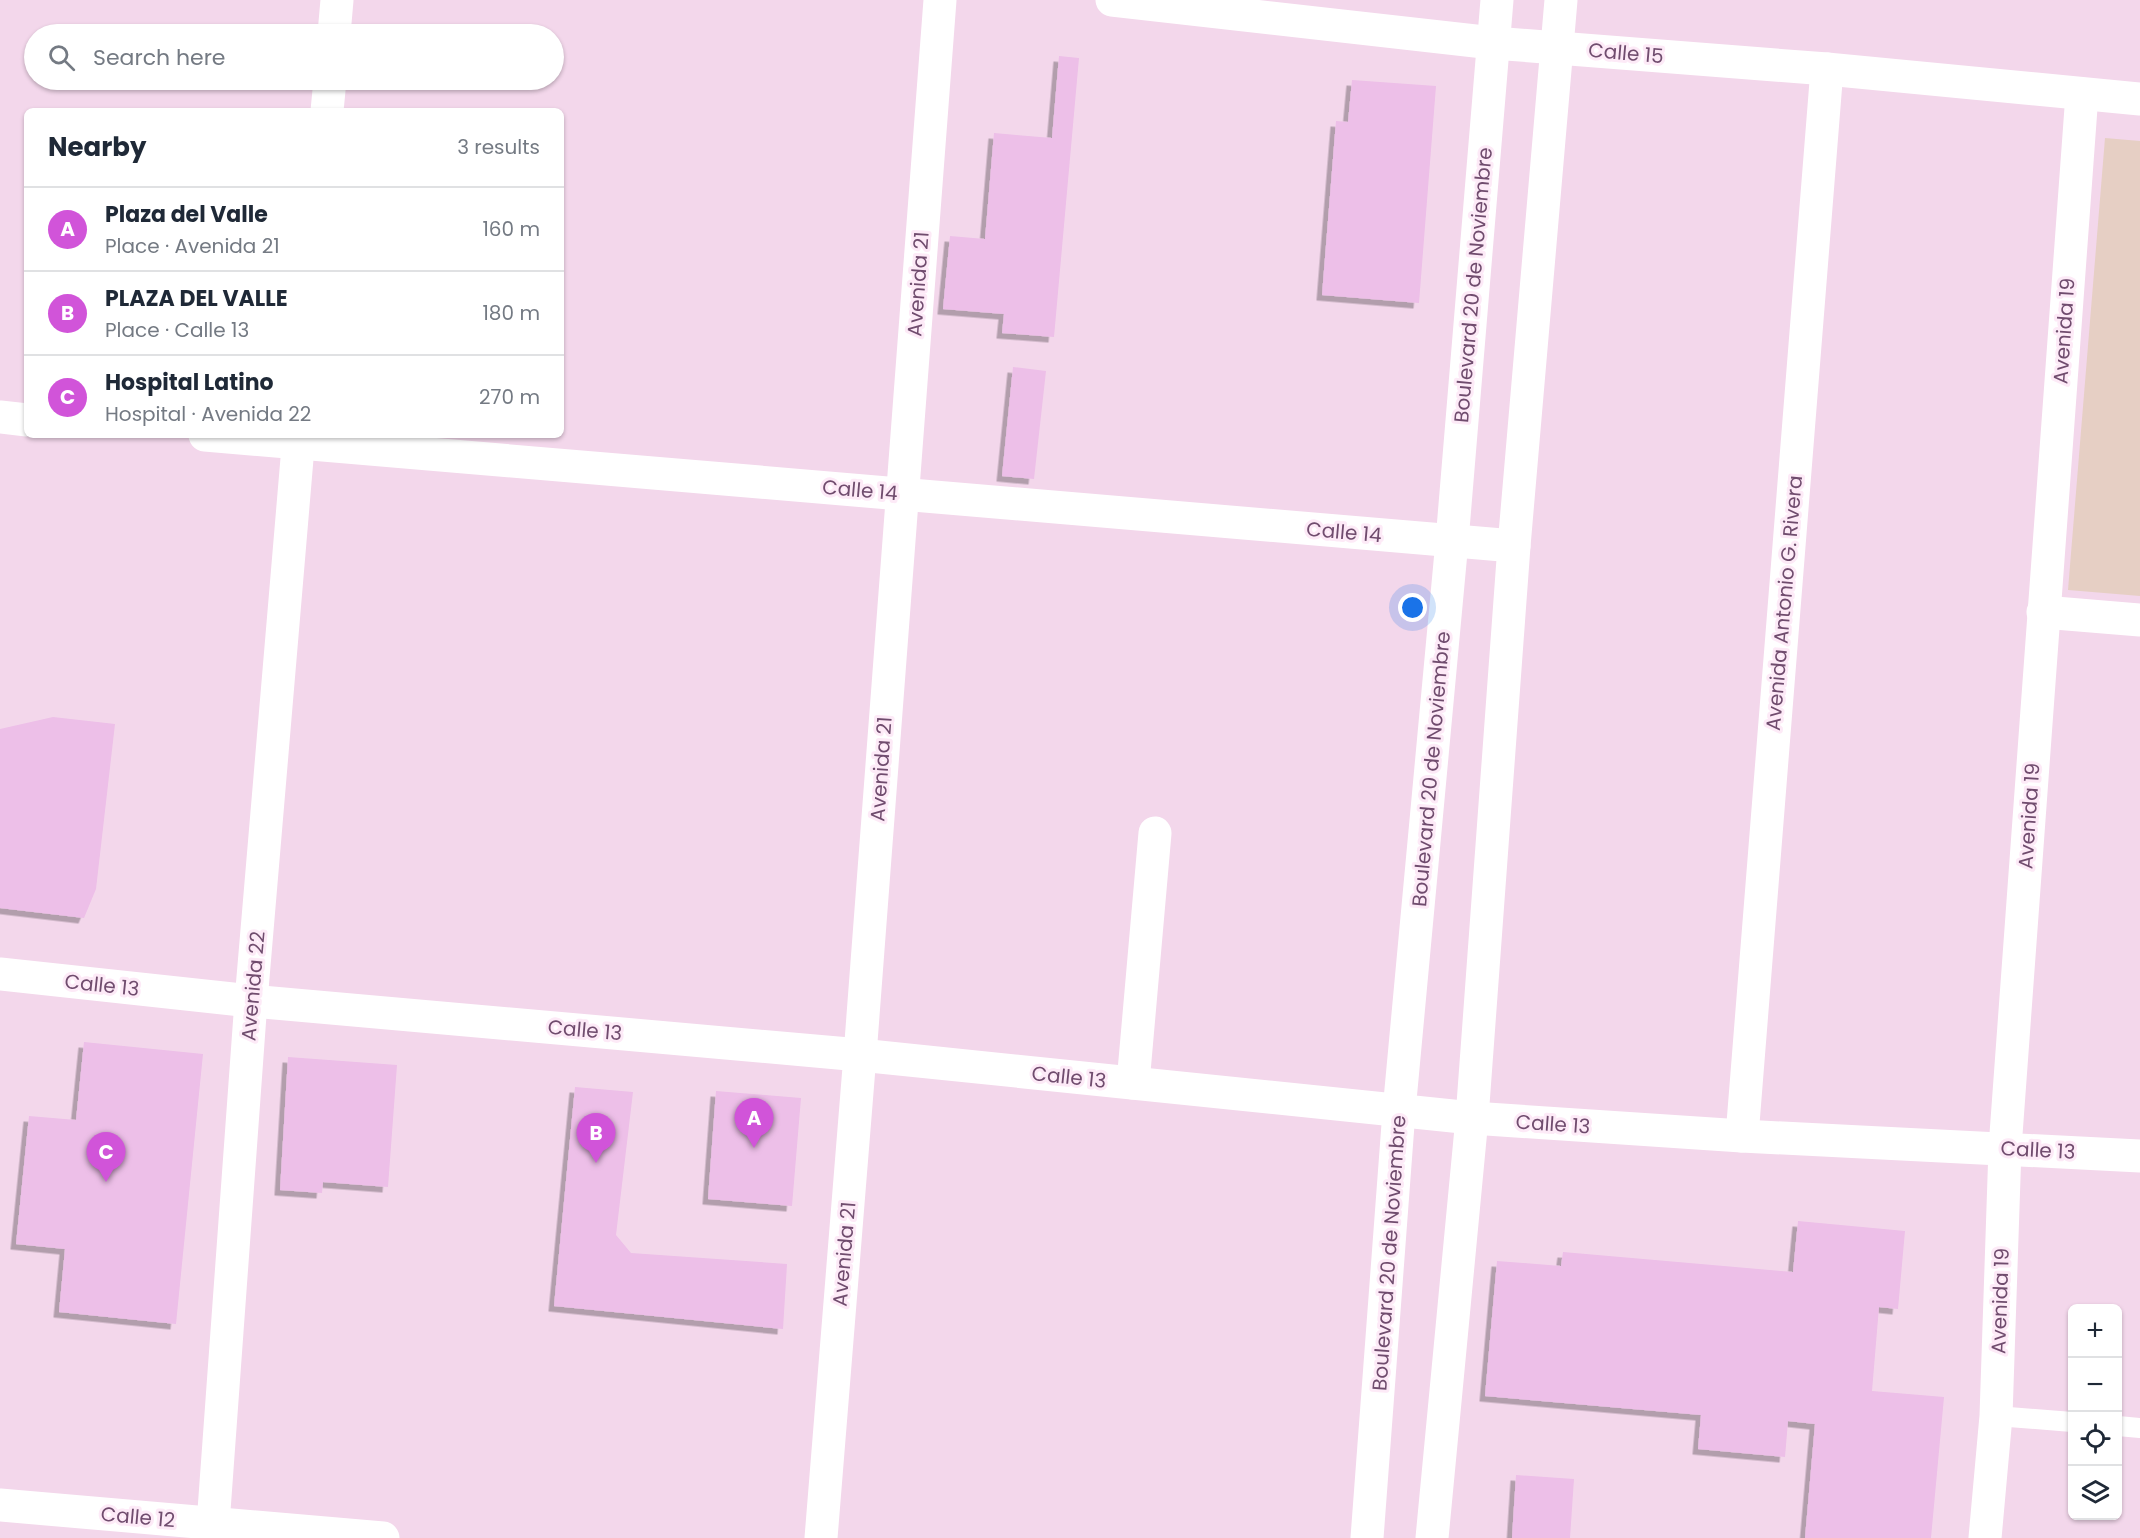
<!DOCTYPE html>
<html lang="en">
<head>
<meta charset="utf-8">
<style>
	:root { --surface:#fff; --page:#f2f2f3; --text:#1f2937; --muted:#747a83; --line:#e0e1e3; --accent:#d154d9 }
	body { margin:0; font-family:Poppins,sans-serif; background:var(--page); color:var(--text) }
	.controls { position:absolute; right:18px; bottom:18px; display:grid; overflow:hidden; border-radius:9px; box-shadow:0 2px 4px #0004 }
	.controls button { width:54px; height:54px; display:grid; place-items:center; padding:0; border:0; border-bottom:2px solid var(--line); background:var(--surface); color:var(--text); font:30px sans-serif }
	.you { position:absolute; left:1413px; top:608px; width:21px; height:21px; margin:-15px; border:4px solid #fff; border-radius:50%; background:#1a73e8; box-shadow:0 0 0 9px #1a73e833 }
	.badge { display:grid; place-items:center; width:39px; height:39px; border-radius:50%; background:var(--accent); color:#fff; font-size:20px; font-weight:700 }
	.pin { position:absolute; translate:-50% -50px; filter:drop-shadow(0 2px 3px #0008) }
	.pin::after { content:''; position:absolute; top:32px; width:21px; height:18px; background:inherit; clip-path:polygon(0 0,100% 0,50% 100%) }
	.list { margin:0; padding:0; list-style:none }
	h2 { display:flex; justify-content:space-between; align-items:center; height:78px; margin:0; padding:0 24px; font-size:26px }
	h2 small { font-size:20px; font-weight:400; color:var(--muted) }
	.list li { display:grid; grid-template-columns:39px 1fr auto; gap:18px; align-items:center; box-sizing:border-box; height:84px; padding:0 24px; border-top:2px solid var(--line) }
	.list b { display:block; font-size:22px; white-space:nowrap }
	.list p { margin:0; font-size:20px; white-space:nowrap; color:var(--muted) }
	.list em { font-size:20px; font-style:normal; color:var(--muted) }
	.icon { flex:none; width:33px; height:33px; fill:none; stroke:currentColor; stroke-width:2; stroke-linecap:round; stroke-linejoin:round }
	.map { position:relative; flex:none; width:2140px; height:1538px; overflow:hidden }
	.search { position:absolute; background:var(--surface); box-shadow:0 2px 4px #0004; left:24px; top:24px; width:540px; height:66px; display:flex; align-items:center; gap:15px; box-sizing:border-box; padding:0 21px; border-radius:33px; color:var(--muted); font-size:22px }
	.panel { position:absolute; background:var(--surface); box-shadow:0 2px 4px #0004; left:24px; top:108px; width:540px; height:330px; border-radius:9px }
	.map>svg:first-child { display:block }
	.residential { fill:#f3d7eb; fill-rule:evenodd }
	.green { fill:#e6cfc4 }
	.building { fill:#edbfe8; filter:url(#shadow) }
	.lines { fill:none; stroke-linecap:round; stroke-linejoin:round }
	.service { stroke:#fff; stroke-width:20 }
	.minor { stroke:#fff; stroke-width:33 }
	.tertiary { stroke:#fff; stroke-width:33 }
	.secondary { stroke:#fff; stroke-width:33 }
	.labels { text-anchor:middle; stroke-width:6; stroke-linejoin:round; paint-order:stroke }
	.street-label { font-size:20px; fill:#704c6e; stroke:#fdeaf7 }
</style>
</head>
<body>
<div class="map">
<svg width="2140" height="1538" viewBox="0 0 2140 1538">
	<defs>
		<filter id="shadow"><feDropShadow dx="-5.5" dy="5.5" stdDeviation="0" flood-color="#0004"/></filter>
	</defs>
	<rect width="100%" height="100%" fill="#fae4f3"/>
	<!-- residential -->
	<path class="residential" d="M0 0H2140V1538H0ZM34 34H554V80H34ZM27 111H561V435H27ZM2072 1308H2118V1516H2072Z"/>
	<!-- green -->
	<path class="green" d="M2105 138 2140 141V596L2068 590Z"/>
	<!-- building -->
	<g class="building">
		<path d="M1059 56 1079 58 1054 337 1002 333 1004 314 943 309 950 236 985 239 994 133 1052 138Z"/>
		<path d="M1352 80 1436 86 1419 303 1322 295 1336 121 1348 122Z"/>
		<path d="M1013 367 1046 371 1034 479 1002 476Z"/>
		<path d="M53 717 115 724 96 889 84 918 0 908V729Z"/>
		<path d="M84 1042 203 1054 176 1324 59 1312 65 1249 16 1244 29 1116 76 1120Z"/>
		<path d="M288 1057 397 1065 388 1187 323 1182 322 1193 280 1190Z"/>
		<path d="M575 1087 633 1092 616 1235 631 1253 787 1264 783 1329 554 1306Z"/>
		<path d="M716 1091 801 1098 792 1206 708 1199Z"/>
		<path d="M1798 1221 1905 1231 1898 1309 1879 1307 1872 1391 1944 1397 1931 1538H1805L1815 1424 1788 1421 1785 1457 1698 1449 1701 1415 1485 1396 1497 1261 1561 1266 1563 1252 1793 1272Z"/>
		<path d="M1516 1475 1574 1479 1570 1538H1512Z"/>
	</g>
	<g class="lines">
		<!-- service -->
		<g class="service">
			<path d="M1996 1416 2072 1422"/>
			<path d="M2118 1426 2140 1428"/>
		</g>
		<!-- minor -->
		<g class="minor">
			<path d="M1112 0 1493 43 1827 69 2140 99"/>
			<path d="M334 34 337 0"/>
			<path d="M327 111 330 80"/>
			<path d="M0 417 27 420"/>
			<path d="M205 435 1514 546"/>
			<path d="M2043 612 2140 620"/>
			<path d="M1133 1083 1155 833"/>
			<path d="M1742 1136 1827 69"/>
			<path d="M0 1505 383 1538"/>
			<path d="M212 1538 251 1001 299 435"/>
			<path d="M821 1538 860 1055 940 0"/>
			<path d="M1985 1538 1996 1416 2005 1148 2082 94"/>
		</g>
		<!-- tertiary -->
		<path class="tertiary" d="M0 974 251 1001 860 1055 1472 1118 1742 1136 2140 1156"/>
		<!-- secondary -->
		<g class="secondary">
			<path d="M1367 1538 1399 1111 1452 541 1497 0"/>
			<path d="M1432 1538 1472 1118 1514 546 1561 0"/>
		</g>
	</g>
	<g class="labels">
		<!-- street labels -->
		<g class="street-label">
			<text transform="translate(1626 53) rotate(5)" y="7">Calle 15</text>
			<text transform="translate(918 284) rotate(-86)" y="7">Avenida 21</text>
			<text transform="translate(1473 285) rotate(-85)" y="7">Boulevard 20 de Noviembre</text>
			<text transform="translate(2064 331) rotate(-86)" y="7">Avenida 19</text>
			<text transform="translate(860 490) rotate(5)" y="7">Calle 14</text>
			<text transform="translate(1344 532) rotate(5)" y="7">Calle 14</text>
			<text transform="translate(1784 603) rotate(-85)" y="7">Avenida Antonio G. Rivera</text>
			<text transform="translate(881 769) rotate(-86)" y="7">Avenida 21</text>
			<text transform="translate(1431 769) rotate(-85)" y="7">Boulevard 20 de Noviembre</text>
			<text transform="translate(2029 816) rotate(-86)" y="7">Avenida 19</text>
			<text transform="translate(102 985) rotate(6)" y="7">Calle 13</text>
			<text transform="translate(253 986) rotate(-85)" y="7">Avenida 22</text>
			<text transform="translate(585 1030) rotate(5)" y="7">Calle 13</text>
			<text transform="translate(1069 1077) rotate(6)" y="7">Calle 13</text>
			<text transform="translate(1553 1124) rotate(4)" y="7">Calle 13</text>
			<text transform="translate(2038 1150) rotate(3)" y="7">Calle 13</text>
			<text transform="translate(1389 1253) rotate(-86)" y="7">Boulevard 20 de Noviembre</text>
			<text transform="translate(844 1254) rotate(-85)" y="7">Avenida 21</text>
			<text transform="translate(2000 1301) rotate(-88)" y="7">Avenida 19</text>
			<text transform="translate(138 1517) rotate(5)" y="7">Calle 12</text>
		</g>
	</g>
</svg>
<div class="controls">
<button>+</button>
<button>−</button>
<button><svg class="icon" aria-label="locate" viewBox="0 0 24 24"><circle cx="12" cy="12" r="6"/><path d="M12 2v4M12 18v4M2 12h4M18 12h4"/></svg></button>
<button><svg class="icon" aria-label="layers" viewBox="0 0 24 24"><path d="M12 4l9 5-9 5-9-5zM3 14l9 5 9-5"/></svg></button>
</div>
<div class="you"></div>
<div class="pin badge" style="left:754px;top:1148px">A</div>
<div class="pin badge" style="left:596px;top:1163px">B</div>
<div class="pin badge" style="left:106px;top:1182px">C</div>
<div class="search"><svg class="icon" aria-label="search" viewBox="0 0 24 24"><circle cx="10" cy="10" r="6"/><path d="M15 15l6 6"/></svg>Search here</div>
<section class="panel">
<h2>Nearby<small>3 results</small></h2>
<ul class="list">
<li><span class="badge">A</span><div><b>Plaza del Valle</b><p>Place · Avenida 21</p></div><em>160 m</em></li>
<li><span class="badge">B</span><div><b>PLAZA DEL VALLE</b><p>Place · Calle 13</p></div><em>180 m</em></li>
<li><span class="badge">C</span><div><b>Hospital Latino</b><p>Hospital · Avenida 22</p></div><em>270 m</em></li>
</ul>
</section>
</div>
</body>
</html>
